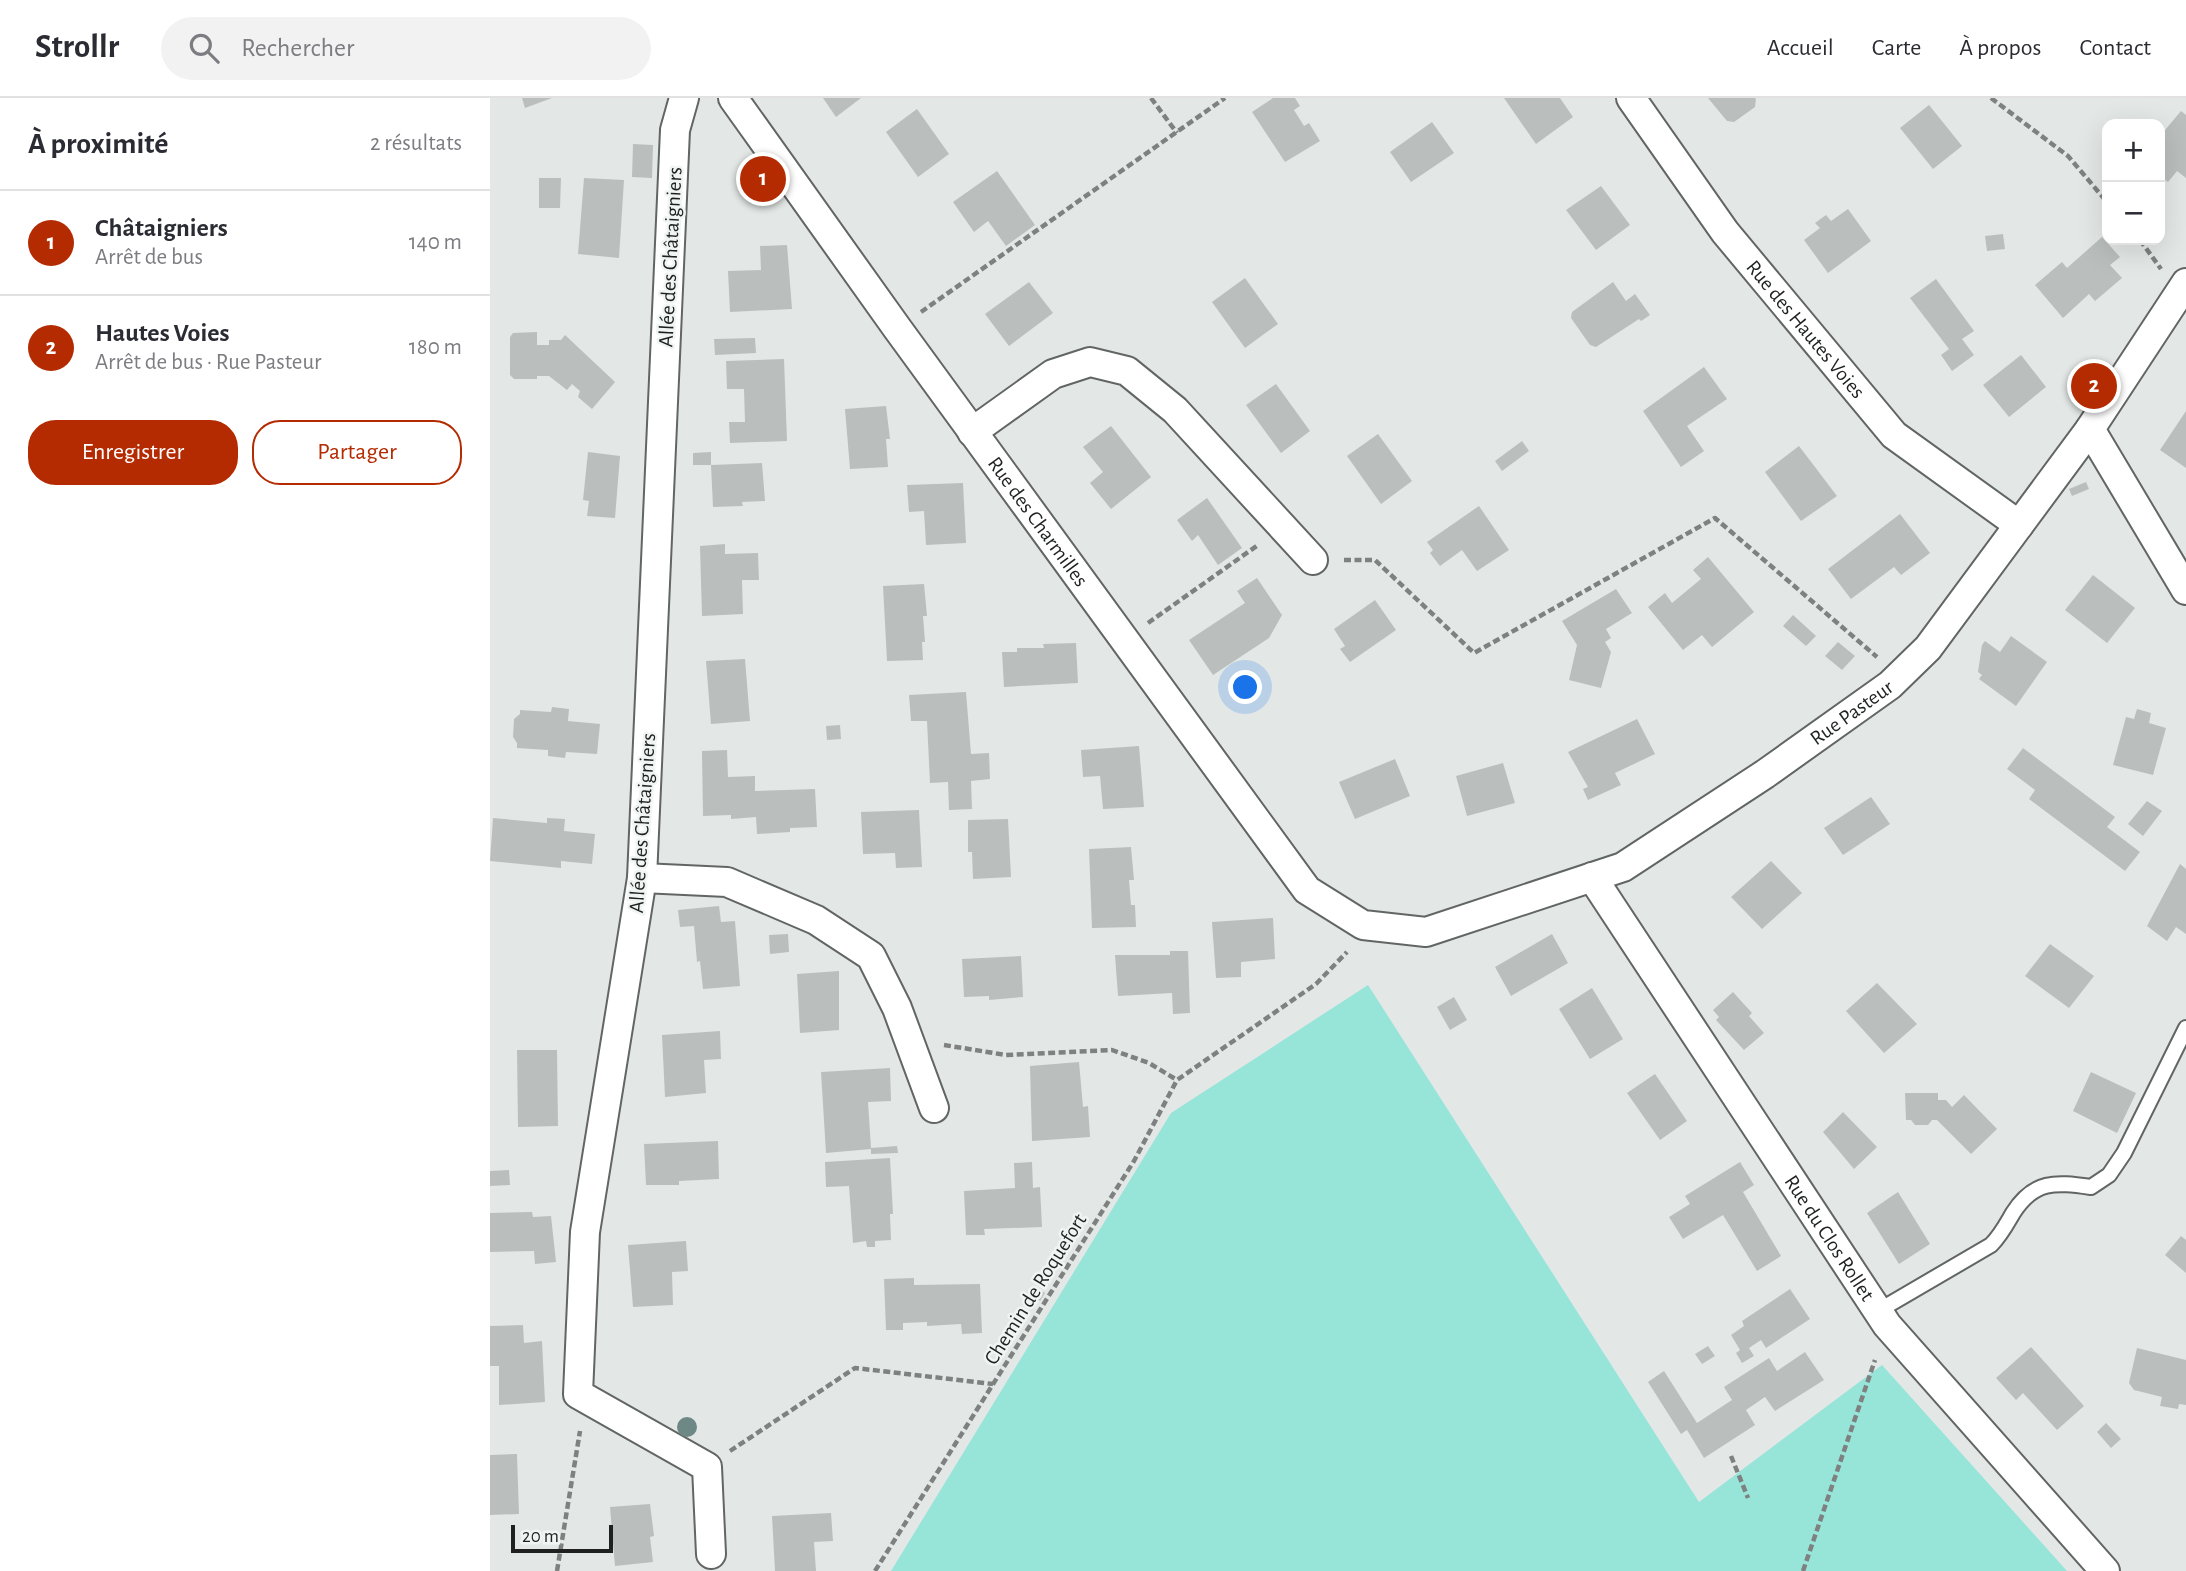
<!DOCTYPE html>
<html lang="fr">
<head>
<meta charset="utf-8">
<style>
	:root { --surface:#fff; --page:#f2f2f3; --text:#2b2b33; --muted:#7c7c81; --line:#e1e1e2; --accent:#b42a01 }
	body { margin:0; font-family:"Alegreya Sans",sans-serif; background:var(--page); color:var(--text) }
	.controls { position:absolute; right:21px; top:21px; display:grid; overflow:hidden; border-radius:14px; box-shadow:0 7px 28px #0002 }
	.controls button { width:63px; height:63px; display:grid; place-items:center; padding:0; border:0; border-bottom:2px solid var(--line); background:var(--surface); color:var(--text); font:35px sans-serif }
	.scale { position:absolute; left:21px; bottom:18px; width:102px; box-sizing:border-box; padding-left:7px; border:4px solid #1f2121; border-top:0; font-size:19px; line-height:24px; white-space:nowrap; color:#1f2121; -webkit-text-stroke:5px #f0f5f4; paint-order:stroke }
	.you { position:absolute; left:756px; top:590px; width:24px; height:24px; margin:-18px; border:5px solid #fff; border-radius:50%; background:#1a73e8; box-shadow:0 0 0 10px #1a73e833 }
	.badge { display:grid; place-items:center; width:46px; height:46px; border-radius:50%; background:var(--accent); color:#fff; font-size:23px; font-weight:700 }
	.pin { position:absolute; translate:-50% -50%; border:4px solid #fff; box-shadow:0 2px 7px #0006 }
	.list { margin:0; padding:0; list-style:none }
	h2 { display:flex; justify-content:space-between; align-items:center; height:91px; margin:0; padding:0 28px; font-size:30px }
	h2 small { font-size:23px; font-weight:400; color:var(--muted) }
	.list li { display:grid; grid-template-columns:46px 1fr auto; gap:21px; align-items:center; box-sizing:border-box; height:105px; padding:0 28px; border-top:2px solid var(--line) }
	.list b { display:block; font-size:26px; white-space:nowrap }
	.list p { margin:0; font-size:23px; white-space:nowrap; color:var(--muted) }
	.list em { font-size:23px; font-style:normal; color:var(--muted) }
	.actions { display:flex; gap:14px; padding:21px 28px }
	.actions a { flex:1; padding:16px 0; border:2px solid var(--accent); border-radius:28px; text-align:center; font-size:24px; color:var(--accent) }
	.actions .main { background:var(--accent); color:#fff }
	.icon { flex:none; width:38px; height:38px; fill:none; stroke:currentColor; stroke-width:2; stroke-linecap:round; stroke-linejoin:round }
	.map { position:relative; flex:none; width:1696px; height:1473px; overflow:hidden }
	header { display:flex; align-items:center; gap:42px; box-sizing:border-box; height:98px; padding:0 35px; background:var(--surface); border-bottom:2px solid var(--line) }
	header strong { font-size:33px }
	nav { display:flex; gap:38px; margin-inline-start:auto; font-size:24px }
	.search { width:490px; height:63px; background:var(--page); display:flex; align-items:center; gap:18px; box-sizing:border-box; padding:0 24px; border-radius:38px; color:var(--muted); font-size:26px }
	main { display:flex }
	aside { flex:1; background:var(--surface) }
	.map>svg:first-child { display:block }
	.green { fill:#97e4d9 }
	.building { fill:#babfbe }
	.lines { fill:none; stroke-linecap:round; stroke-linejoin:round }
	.lane-casing { stroke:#616564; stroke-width:18 }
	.street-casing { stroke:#616564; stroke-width:32 }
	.path { stroke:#7e8180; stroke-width:4.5; stroke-dasharray:7 3.5; stroke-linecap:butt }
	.lane { stroke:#fff; stroke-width:14 }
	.street { stroke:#fff; stroke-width:28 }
	.tree { fill:#6e8885 }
	.labels { text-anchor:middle; stroke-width:5; stroke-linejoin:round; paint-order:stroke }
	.street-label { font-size:21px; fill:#1f2121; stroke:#f0f5f4 }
</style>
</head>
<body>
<header>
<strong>Strollr</strong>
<div class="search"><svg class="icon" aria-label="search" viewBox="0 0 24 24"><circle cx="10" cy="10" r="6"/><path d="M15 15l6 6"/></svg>Rechercher</div>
<nav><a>Accueil</a><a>Carte</a><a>À propos</a><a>Contact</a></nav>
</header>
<main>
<aside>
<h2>À proximité<small>2 résultats</small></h2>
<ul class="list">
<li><span class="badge">1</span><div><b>Châtaigniers</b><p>Arrêt de bus</p></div><em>140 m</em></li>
<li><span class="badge">2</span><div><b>Hautes Voies</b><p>Arrêt de bus · Rue Pasteur</p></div><em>180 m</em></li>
</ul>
<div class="actions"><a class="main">Enregistrer</a><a>Partager</a></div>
</aside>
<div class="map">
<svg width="1696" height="1473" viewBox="0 0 1696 1473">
	<rect width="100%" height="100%" fill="#e3e8e7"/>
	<!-- green -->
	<path class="green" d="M878 887 1209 1404 1392 1267 1577 1473H401L681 1015Z"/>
	<!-- building -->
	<g class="building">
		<path d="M32 0H62L35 10Z"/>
		<path d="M333 0H371L346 19Z"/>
		<path d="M783 0H805L810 8 804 12 814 28 819 25 830 43 795 64 762 14Z"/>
		<path d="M1014 0H1070L1083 19 1046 46Z"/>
		<path d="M1218 0H1265L1266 1 1265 9 1244 24 1237 23Z"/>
		<path d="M1439 7 1472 48 1443 71 1410 30Z"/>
		<path d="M427 11 459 56 428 79 396 34Z"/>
		<path d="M1691 13 1696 17V80L1687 73 1678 84 1670 78V38Z"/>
		<path d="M942 24 964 55 921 84 900 54Z"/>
		<path d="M143 46 163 47 162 80 142 79Z"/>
		<path d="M270 68 282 85 276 89 264 73Z"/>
		<path d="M507 73 545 127 516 148 498 123 484 134 463 104Z"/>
		<path d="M49 80H71L70 110H49Z"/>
		<path d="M94 80 134 82 129 160 88 156Z"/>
		<path d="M1111 88 1140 127 1106 152 1076 112Z"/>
		<path d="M1358 111 1381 143 1338 175 1314 142 1330 130 1325 125 1336 117 1341 123Z"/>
		<path d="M1513 136 1515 151 1497 153 1495 138Z"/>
		<path d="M1612 139 1630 159 1620 167 1632 180 1605 203 1599 196 1573 220 1545 187 1572 164 1577 170Z"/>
		<path d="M297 147 302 211 240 214 238 173 271 172 270 148Z"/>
		<path d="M755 180 788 226 755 250 722 204Z"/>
		<path d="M1446 181 1484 233 1472 241 1484 257 1462 273 1451 257 1459 251 1420 200Z"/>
		<path d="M539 184 563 215 519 248 495 216Z"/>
		<path d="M1123 184 1136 203 1145 196 1160 217 1151 223 1149 221 1106 249 1100 247 1081 220 1082 214Z"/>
		<path d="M47 234V247H59V242H71L75 237 125 284 102 311 88 299 90 293 82 286 77 292 59 278H47V281H24L20 277V239L23 235Z"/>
		<path d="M265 240 266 255 225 257 224 241Z"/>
		<path d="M1531 257 1556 289 1519 319 1493 287Z"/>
		<path d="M294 261 297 343 240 345 239 324H255L254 291H237L236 263Z"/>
		<path d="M1214 269 1237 301 1197 328 1214 353 1191 369 1153 313Z"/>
		<path d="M786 286 820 333 791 355 756 307Z"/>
		<path d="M396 308 400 341H396L398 369 360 371 355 311Z"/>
		<path d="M1696 313V370L1670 352Z"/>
		<path d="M621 328 661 379 621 411 600 385 613 374 593 349Z"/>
		<path d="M888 336 922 383 891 406 857 358Z"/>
		<path d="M1032 343 1039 353 1012 373 1005 363Z"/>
		<path d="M1309 348 1347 398 1311 423 1275 374Z"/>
		<path d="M98 354 130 358 125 420 97 418 99 403 93 402Z"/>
		<path d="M221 354V367L272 365 275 403 252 404 253 408 223 409 221 367H203V355Z"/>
		<path d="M1596 384 1599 391 1582 398 1579 391Z"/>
		<path d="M473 385 476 445 436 447 434 413 419 414 417 387Z"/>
		<path d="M717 400 752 450 728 467 708 437 702 443 687 422Z"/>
		<path d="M989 408 1019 452 987 473 972 452 950 468 940 455 943 452 937 444Z"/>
		<path d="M1410 416 1440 455 1411 477 1404 469 1361 501 1338 471Z"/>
		<path d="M235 446V456L268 455 269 482H252L253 516 212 518 210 448Z"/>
		<path d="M1218 459 1264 514 1222 549 1212 537 1193 552 1158 509 1175 495 1182 505 1211 481 1203 472Z"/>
		<path d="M1603 477 1645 510 1617 545 1575 512Z"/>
		<path d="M767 480 792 517 779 540 723 577 699 542 755 505 747 493Z"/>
		<path d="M434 486 437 518H433L435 544H432L433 562 397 563 393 488Z"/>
		<path d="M1126 491 1142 515 1116 531 1121 540 1115 544 1121 554 1111 590 1079 582 1087 547 1072 523Z"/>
		<path d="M885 502 906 532 860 564 850 551 855 548 844 531Z"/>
		<path d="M1303 517 1326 538 1316 548 1293 528Z"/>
		<path d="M1521 538 1557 564 1526 608 1489 581 1492 577 1488 574 1492 547 1495 543 1510 554Z"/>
		<path d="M1348 544 1365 558 1352 572 1335 558Z"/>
		<path d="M586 545 588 585 514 589 512 554H527V550H554L553 546Z"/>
		<path d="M255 561 260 623 221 626 216 563Z"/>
		<path d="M476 594 481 656 499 655 500 681 481 683 482 711 459 712 458 684 440 685 437 623H421L419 597Z"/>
		<path d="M62 609 79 611 78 623 110 626 107 656 76 654 75 660 58 658V652L27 650V645L23 639 24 621 30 616V612L61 614Z"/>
		<path d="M1647 611 1661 615 1659 625 1676 630 1663 677 1623 667 1636 619 1644 621Z"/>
		<path d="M1147 621 1165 656 1125 675 1131 687 1098 702 1093 691 1098 689 1078 654Z"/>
		<path d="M350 627 351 641 337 642 336 628Z"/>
		<path d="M649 648 654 709 613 711 610 678 593 679 591 652Z"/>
		<path d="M1533 650 1625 719 1617 729 1650 754 1635 773 1539 701 1545 692 1517 671Z"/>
		<path d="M237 652 238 679 265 678V693L325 691 327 729 300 730V734L267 736 266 719 241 721V717L213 718 212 653Z"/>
		<path d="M905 661 920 698 865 721 849 684Z"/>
		<path d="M1013 665 1025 705 977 718 966 678Z"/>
		<path d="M1381 699 1400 726 1353 757 1334 730Z"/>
		<path d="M1657 703 1672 713 1653 738 1638 726Z"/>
		<path d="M429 712 432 769 406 770 405 755 373 756 371 714Z"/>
		<path d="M3 720 57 725V720L75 721 74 733 105 736 102 766 71 763V770L0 763Z"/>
		<path d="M518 721 521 779 483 781 482 754H478V722Z"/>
		<path d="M641 749 644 782H639L641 807H645L646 829 602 830 599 751Z"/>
		<path d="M1281 763 1312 795 1272 831 1241 799Z"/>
		<path d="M1690 766 1696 771V836L1686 829 1677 843 1657 828Z"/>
		<path d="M229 808 231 824 245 823 250 888 213 891 210 863 207 864 204 828 190 829 188 812Z"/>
		<path d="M783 820 785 861 751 864V879L726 880 722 824Z"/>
		<path d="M298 836 299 854 280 856 279 837Z"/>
		<path d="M1062 836 1078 865 1021 898 1005 869Z"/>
		<path d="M1560 846 1604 878 1579 910 1535 878Z"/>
		<path d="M680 853H698L700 915 683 916 682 895 628 898 625 857H680Z"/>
		<path d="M531 858 533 899 499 902V898L474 899 472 861Z"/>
		<path d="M349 873V932L310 935 307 876Z"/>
		<path d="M1387 885 1427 926 1394 955 1356 913Z"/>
		<path d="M1102 890 1133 941 1100 961 1069 911Z"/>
		<path d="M1243 894 1262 915 1259 918 1274 935 1254 952 1226 922 1229 919 1223 912Z"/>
		<path d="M964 899 977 922 960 932 947 909Z"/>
		<path d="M230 933 231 961 214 962 216 995 175 999 172 937Z"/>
		<path d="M27 952H67L68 1028 28 1029Z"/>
		<path d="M589 964 593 1009 598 1008 600 1039 542 1043 540 968Z"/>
		<path d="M400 970 401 1003 378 1004 381 1050 407 1048 408 1055 381 1056V1051L336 1055 331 974Z"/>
		<path d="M1601 974 1646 995 1627 1035 1583 1013Z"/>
		<path d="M1165 976 1197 1023 1170 1042 1137 995Z"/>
		<path d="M1415 995H1448V1002H1456L1462 1009 1474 997 1507 1031 1481 1056 1447 1022H1442L1438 1027H1425L1421 1022H1416Z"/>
		<path d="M1353 1014 1387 1049 1364 1071 1333 1034Z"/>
		<path d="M228 1043 229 1081 189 1083V1087H156L154 1046Z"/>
		<path d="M400 1060 403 1116H400L401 1142 385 1143V1149H377L376 1143 363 1145 359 1088 336 1089 335 1064Z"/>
		<path d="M542 1064 543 1090 550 1089 552 1129 494 1131 495 1137H476L474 1093 525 1090 524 1065Z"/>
		<path d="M1250 1064 1264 1087 1253 1094 1291 1158 1267 1173 1233 1117 1193 1141 1179 1119 1200 1106 1195 1098Z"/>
		<path d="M19 1072 20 1087 0 1088V1073Z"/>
		<path d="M1408 1094 1440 1146 1409 1166 1377 1115Z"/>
		<path d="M42 1114 43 1119 61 1118 66 1164 45 1166 44 1153 0 1154V1115Z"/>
		<path d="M1691 1138 1696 1142V1175L1675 1157Z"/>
		<path d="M196 1143 198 1173 182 1174 183 1207 143 1209 138 1147Z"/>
		<path d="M424 1180V1187L490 1186 492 1235 472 1236 471 1226 437 1228V1224L413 1225V1232H396L394 1181Z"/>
		<path d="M543 1188 555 1195 550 1203 539 1196Z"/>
		<path d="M1300 1191 1320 1221 1276 1250 1271 1242 1259 1250 1264 1258 1252 1265 1246 1255 1250 1252 1241 1237 1254 1228 1252 1223Z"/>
		<path d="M33 1227 34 1245 52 1243 55 1304 9 1307V1268H0V1228Z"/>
		<path d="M1218 1248 1225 1258 1212 1266 1205 1256Z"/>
		<path d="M1541 1249 1594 1308 1567 1332 1533 1295 1526 1302 1506 1280Z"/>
		<path d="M1647 1250 1696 1262V1307L1689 1306 1688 1311 1670 1308 1672 1299 1644 1292 1639 1285Z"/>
		<path d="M1315 1254 1334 1282 1285 1313 1275 1299 1256 1312 1265 1327 1214 1360 1197 1332 1191 1336 1158 1284 1174 1273 1207 1325 1242 1302 1234 1289 1279 1260 1287 1273Z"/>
		<path d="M1616 1325 1631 1341 1621 1350 1607 1334Z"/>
		<path d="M27 1356 29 1416 0 1417V1357Z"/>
		<path d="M160 1406 164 1438 160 1439 163 1464 125 1468 120 1409Z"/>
		<path d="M341 1415 343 1443 324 1444 326 1473H285L282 1418Z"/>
	</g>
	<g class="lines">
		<!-- lane casing -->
		<g class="lane-casing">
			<path id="lane" d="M1388 1213 1501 1147C1511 1137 1516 1127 1523 1115 1544 1082 1565 1084 1601 1089L1619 1077 1634 1055 1696 930"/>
		</g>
		<!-- street casing -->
		<g class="street-casing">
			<g id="street">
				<path d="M194 0 185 32 152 780 95 1134 88 1296 217 1369 221 1456"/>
				<path id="s1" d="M243 0 407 230 817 792 873 827 936 834 1133 769 1275 676 1400 587 1438 550 1600 331 1696 185"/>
				<path id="s2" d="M1141 0 1235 134 1404 337 1529 427"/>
				<path d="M1600 331 1696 492"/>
				<path d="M482 334 563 276 600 264 637 273 685 312 823 462"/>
				<path id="s3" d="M1102 779 1397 1227 1615 1473"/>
				<path d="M152 780 237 784 326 822 381 858 407 910 444 1010"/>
			</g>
		</g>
		<!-- path -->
		<g class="path">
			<path d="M661 0 687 35"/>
			<path d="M1501 0 1578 58 1617 104"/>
			<path d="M1650 142 1671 171"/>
			<path d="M431 214 735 0"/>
			<path d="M854 462H885L984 555 1225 420 1387 559"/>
			<path d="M658 525 768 447"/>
			<path d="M454 947 516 957 622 952 659 965 687 982"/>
			<path d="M240 1353 365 1270 503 1286"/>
			<path d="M1241 1358 1258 1400"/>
			<path d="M67 1473 90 1333"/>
			<path d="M385 1473 644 1063 687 982 826 886 857 854"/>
			<path d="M1313 1473 1385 1262"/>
		</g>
		<!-- lane -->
		<use href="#lane" class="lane"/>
		<!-- street -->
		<use href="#street" class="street"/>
	</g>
	<!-- trees -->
	<circle class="tree" cx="197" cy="1329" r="10"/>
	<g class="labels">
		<!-- street labels -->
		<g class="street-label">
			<text transform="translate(180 159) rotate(-87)" y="7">Allée des Châtaigniers</text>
			<text dy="7" stroke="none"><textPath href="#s2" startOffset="290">Rue des Hautes Voies</textPath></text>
			<text dy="7" stroke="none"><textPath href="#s1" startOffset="522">Rue des Charmilles</textPath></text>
			<text dy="7" stroke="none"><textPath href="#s1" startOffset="1591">Rue Pasteur</textPath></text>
			<text transform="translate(152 725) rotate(-86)" y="7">Allée des Châtaigniers</text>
			<text dy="7" stroke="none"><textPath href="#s3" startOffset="432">Rue du Clos Rollet</textPath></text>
			<text transform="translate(545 1191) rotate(-58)" y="7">Chemin de Roquefort</text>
		</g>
	</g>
</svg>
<div class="controls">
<button>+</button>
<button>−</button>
</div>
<div class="scale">20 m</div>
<div class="you"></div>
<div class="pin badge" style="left:273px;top:81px">1</div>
<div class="pin badge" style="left:1604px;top:288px">2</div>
</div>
</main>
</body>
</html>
